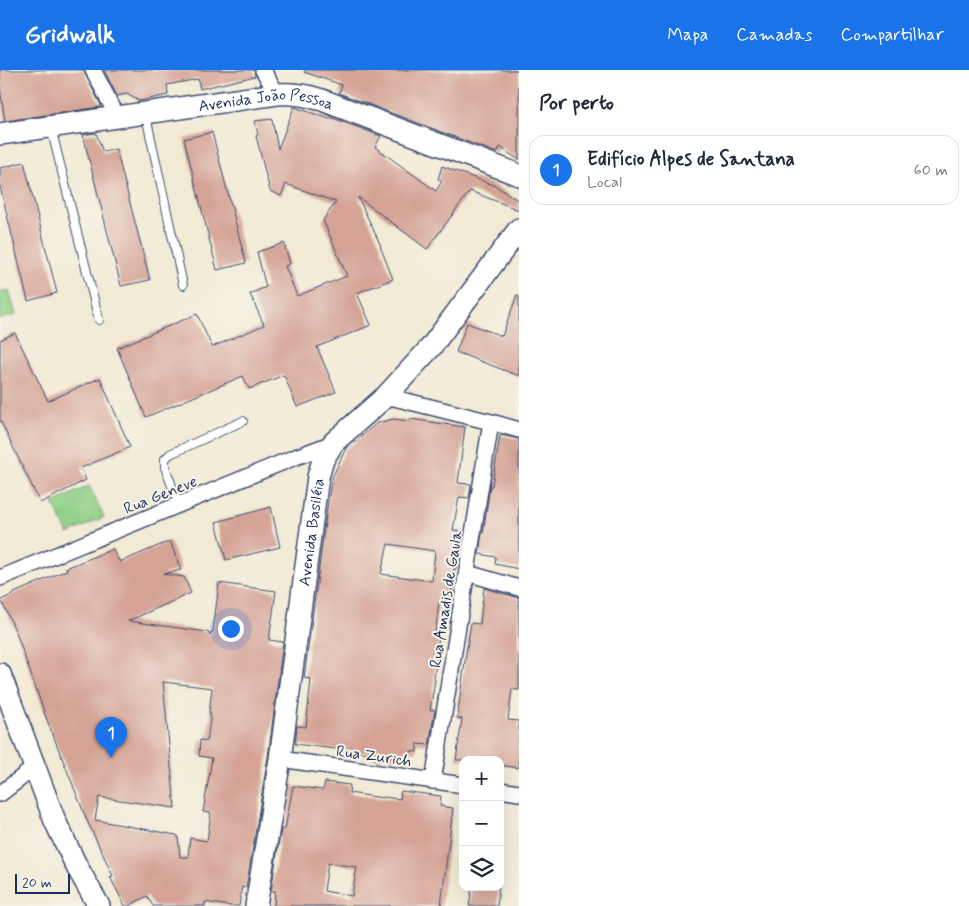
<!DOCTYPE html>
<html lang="pt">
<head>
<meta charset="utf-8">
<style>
	:root { --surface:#fff; --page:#f2f2f3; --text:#1f2937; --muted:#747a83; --line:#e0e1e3; --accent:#1a73e8 }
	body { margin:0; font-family:Mynerve,sans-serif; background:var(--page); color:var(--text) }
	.controls { position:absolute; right:15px; bottom:15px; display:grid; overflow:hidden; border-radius:10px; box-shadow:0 5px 20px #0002 }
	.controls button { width:45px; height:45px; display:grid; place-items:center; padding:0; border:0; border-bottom:1px solid var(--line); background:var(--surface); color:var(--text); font:25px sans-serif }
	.scale { position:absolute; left:15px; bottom:12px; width:55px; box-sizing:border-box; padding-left:5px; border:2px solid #1b2f5e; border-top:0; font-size:14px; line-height:18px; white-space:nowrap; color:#1b2f5e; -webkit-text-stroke:4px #f7f3e8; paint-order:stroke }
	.you { position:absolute; left:230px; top:558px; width:18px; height:18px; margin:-12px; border:4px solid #fff; border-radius:50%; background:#1a73e8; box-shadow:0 0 0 8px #1a73e833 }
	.badge { display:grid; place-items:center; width:32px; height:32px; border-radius:50%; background:var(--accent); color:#fff; font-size:16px; font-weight:700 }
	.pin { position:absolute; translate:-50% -41px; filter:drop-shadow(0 1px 2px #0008) }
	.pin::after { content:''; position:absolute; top:26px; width:18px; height:15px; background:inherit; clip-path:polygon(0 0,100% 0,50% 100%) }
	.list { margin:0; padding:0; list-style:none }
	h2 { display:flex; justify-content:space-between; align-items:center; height:65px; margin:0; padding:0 20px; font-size:21px }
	h2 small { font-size:16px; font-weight:400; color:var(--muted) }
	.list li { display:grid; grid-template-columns:32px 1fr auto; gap:15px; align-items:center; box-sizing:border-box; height:70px; margin:0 10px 10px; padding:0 10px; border:1px solid var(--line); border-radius:15px }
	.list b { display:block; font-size:19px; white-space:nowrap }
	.list p { margin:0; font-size:16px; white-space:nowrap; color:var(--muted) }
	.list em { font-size:16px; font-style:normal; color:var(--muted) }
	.icon { flex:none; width:28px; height:28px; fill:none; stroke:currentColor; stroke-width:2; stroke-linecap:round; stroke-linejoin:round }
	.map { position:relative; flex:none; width:519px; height:836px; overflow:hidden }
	header { display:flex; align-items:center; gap:30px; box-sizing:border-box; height:70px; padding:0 25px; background:var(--accent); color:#fff }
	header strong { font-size:24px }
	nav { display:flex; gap:28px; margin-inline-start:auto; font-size:18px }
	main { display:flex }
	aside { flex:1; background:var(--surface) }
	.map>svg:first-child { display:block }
	.green { fill:#90d087; stroke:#568072 }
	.building { fill:#d4a395; fill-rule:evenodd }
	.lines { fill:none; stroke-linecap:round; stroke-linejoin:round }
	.lane-casing { stroke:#3b4b70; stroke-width:10 }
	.street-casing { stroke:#3b4b70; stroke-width:18 }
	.secondary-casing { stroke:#3b4b70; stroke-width:24 }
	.lane { stroke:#fff; stroke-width:8 }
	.street { stroke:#fff; stroke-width:15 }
	.secondary { stroke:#fff; stroke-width:21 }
	.labels { text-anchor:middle; stroke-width:4; stroke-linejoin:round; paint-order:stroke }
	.street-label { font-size:16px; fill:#1b2f5e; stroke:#f7f3e8 }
</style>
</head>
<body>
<header>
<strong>Gridwalk</strong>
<nav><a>Mapa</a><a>Camadas</a><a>Compartilhar</a></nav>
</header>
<main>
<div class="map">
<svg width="519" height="836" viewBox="0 0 519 836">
	<rect width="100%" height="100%" fill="#f7f3e8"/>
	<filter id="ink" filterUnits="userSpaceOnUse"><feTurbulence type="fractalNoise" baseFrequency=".02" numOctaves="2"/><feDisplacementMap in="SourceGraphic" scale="10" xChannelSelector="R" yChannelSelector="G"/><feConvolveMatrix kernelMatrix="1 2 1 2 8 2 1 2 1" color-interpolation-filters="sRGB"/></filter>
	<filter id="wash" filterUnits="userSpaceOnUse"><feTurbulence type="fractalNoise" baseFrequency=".0096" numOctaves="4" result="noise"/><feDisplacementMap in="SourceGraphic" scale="20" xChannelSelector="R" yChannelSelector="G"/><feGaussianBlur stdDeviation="1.12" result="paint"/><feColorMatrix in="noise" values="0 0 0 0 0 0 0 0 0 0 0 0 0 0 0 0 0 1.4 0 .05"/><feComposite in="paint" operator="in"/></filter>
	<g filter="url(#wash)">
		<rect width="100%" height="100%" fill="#f1ead4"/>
		<!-- green -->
		<g class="green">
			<path d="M9 220 16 245 0 249V222Z"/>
			<path d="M89 416 104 447 68 464 53 433Z"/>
		</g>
		<g id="blocks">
			<!-- building -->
			<g class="building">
				<path d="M0 0H84L85 4 101 35 100 37 5 51 0 19Z"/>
				<path d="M104 0H254L255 6 200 19 198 9 167 15 168 25 139 31 127 24 117 26Z"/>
				<path d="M305 0H519V90L500 77 497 83 339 23 342 15 304 2Z"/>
				<path d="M294 37 330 49V47L381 66 375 77 436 121 442 111 438 109 442 96 496 116 519 131V140L470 121 427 179 358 127 381 176H380L393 209 357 223 371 255 317 277 336 322 297 337 284 305 249 319 243 306 146 347 117 278 197 244 212 277 264 255 250 224 266 217 257 182 284 173 290 194 285 196 297 226 347 206 323 150 336 132 286 114 281 126 270 121 256 66 258 65 255 51 272 49 278 79Z"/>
				<path d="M212 62 246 193 217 200 184 69Z"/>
				<path d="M96 63 103 82 116 79 150 210 121 216 83 65Z"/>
				<path d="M24 92 57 223 28 231 0 116V98Z"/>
				<path d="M517 225 519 226V306L456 282 467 253 502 266Z"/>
				<path d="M15 263 48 331 100 308 130 377 81 398 86 410 40 433 0 350V270Z"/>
				<path d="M393 349 410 351V349L465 357 458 413 471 414 469 428 459 427 453 460 464 461 461 482 458 481 456 499H454L451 526 449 525 448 534 439 532 435 565H439L434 609 435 610 430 640H435L429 675 417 674V682L411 681 410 690 381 686V689L367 687 368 683 295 674 297 656 306 657 311 609 304 608 328 431 332 408 346 378H348L377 353ZM388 474 435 481 432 511 381 504Z"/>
				<path d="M500 365 519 369V499L495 494 496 487 479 484 482 463 483 464 490 416H492Z"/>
				<path d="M271 437 280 477 226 490 216 452Z"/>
				<path d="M170 471 181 500 163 504 184 507 191 523 128 551 208 562 210 566 211 562H213L219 513 276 521 269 570 283 572 268 687 246 818 242 817 239 836H230L205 832V836H153L147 826 129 836H125L110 807 113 806 86 748 47 650 16 562 1 530 14 524V523L67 500 66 498 113 479 118 490H119L120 492ZM163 612 212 618 209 643H211L207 671 200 670 199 686 212 688 203 742 211 743 207 771 190 768 188 787H180L178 766 176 765 95 750 99 727 175 738Z"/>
				<path d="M484 518 519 528V620L512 619 508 650 519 651V698L500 695V690H456L462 649 457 648 467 577 471 553 480 554Z"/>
				<path d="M325 712 350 715 349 723 383 728V727L400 729 401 721 441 726 440 736 453 738 441 836H274L275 821H271L281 759H285L293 716 323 720ZM328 793 357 797 352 826 324 821Z"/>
				<path d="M472 817H499L497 836H469Z"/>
			</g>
		</g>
	</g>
	<g filter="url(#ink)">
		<use href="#blocks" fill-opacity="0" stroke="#3b4b70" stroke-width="1"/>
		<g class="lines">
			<!-- lane casing -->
			<g class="lane-casing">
				<g id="lane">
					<path d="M146 46 183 215"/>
					<path d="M51 58 99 250"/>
					<path d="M179 435 165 397V389L170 384 243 351"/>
				</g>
			</g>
			<!-- street casing -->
			<g class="street-casing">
				<g id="street">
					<path d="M93 0 117 46"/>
					<path d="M263 0 277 24"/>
					<path d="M386 326 491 352 519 360"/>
					<path d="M467 503 519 518"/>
					<path d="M0 508 293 388 333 373"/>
					<path d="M280 689 463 715"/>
					<path d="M433 711 491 352"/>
					<path d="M500 720 519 723"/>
					<path d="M0 724 35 697"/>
				</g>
			</g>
			<!-- secondary casing -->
			<g class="secondary-casing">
				<g id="secondary">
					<path id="s1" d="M0 64 277 24C294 23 305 25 322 30L519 105"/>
					<path d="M0 604 55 751 77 797 99 836"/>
					<path id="s2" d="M256 836 280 689 318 407 323 390 333 373 386 326 431 277 519 159"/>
				</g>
			</g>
			<!-- lane -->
			<use href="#lane" class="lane"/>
			<!-- street -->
			<use href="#street" class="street"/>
			<!-- secondary -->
			<use href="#secondary" class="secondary"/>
		</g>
	</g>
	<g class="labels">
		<!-- street labels -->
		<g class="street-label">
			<text dy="6" stroke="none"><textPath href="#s1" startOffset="269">Avenida João Pessoa</textPath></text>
			<text transform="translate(160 424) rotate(-22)" y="6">Rua Geneve</text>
			<text dy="6" stroke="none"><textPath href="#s2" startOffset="378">Avenida Basiléia</textPath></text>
			<text transform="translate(445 529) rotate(-81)" y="6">Rua Amadis de Gaula</text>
			<text transform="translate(374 685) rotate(8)" y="6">Rua Zurich</text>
		</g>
	</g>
</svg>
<div class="controls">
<button>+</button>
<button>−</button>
<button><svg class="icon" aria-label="layers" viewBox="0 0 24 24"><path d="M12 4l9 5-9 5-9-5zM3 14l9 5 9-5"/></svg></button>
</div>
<div class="scale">20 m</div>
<div class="you"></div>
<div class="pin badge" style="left:111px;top:688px">1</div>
</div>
<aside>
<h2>Por perto<small></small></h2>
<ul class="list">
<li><span class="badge">1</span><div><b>Edifício Alpes de Santana</b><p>Local</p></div><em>60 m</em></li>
</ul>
</aside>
</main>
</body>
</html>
